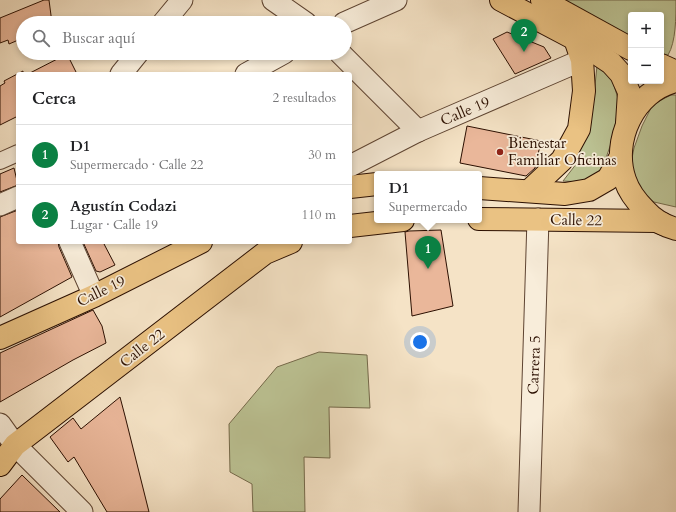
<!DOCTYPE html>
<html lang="es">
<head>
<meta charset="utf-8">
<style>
	:root { --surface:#fff; --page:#f6f6f6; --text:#202124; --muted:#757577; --line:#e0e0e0; --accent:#0b8043 }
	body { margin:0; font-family:Cardo,serif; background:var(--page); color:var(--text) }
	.controls { position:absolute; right:12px; top:12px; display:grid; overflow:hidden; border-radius:4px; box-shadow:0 2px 6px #0003 }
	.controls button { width:36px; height:36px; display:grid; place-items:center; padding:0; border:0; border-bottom:1px solid var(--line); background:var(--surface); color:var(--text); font:20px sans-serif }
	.you { position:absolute; left:420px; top:342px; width:14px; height:14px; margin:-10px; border:3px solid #fff; border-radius:50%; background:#1a73e8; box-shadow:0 0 0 6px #1a73e833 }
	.badge { display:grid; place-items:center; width:26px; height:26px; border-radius:50%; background:var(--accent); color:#fff; font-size:13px; font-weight:700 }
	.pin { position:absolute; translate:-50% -33px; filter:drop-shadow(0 1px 2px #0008) }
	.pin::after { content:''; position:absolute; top:21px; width:14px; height:12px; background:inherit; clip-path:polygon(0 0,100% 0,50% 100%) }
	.popup { position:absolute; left:374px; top:171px; width:108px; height:52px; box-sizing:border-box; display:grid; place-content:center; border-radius:4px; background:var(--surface); filter:drop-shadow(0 1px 3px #0005); font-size:13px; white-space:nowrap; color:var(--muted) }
	.popup b { font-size:15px; color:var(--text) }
	.popup::after { content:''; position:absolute; left:50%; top:100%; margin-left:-8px; border:8px solid transparent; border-top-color:var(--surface) }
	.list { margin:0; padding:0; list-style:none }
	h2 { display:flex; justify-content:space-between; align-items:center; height:52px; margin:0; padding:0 16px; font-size:17px }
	h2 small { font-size:13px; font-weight:400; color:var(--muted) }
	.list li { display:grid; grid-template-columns:26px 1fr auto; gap:12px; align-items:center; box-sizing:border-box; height:60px; padding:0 16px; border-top:1px solid var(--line) }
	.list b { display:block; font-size:15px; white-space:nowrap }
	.list p { margin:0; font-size:13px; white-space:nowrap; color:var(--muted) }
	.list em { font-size:13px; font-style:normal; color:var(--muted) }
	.icon { flex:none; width:22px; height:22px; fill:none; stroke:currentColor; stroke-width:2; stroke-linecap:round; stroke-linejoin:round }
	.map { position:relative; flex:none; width:676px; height:512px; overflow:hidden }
	.search { position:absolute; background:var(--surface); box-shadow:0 2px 6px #0003; left:16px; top:16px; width:336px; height:44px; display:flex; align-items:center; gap:10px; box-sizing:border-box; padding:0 14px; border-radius:22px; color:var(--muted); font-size:15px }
	.panel { position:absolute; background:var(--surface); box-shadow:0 2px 6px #0003; left:16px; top:72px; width:336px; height:172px; border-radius:4px }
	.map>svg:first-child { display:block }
	.green { fill:#bcc394; stroke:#74694a }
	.building { fill:#eab79a; stroke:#2b0f01 }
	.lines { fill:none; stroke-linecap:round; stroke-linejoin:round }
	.pedestrian-casing { stroke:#5e4432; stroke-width:18 }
	.minor-casing { stroke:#5e4432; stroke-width:23 }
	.primary-casing { stroke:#2b0f01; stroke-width:24 }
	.pedestrian { stroke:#f8edda; stroke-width:16 }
	.minor { stroke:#f8edda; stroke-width:21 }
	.primary { stroke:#eac283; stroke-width:22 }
	.poi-dot { fill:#8f2418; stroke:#f8edda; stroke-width:1.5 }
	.labels { text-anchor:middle; stroke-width:3.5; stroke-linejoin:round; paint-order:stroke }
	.street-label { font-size:15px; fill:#2b0f01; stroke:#f8edda }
	.poi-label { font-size:15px; fill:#2b0f01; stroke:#f8edda; text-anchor:start }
</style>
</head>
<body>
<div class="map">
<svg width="676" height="512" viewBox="0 0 676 512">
	<rect width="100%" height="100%" fill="#f5e3c6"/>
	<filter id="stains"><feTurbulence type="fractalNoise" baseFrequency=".005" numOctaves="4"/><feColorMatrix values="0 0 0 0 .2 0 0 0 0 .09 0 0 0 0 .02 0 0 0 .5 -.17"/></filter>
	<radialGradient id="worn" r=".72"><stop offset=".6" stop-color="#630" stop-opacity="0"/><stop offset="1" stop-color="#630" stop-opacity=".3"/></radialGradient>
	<!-- green -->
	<g class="green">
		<path d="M556 0H676C676 17 676 42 668 55H661V15H631V39Z"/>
		<path d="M597 66 612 79 619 102 613 138 601 172 581 182 563 181 577 163 594 95Z"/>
		<path d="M671 95H676V207L654 202 636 191 629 174 634 148 642 126 653 104Z"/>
		<path d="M319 352 367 355 370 408 329 407 330 458 304 457 305 512H253L252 484 230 472 229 424 277 367Z"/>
	</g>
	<!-- building -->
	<g class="building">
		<path d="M44 0H49L52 23H23V38L9 44 8 40 0 43V18Z"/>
		<path d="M507 32 544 47 551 58 515 74 493 39Z"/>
		<path d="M67 54 77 74H28Z"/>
		<path d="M23 71V74H18V116L0 125V86L5 83 4 81Z"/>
		<path d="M467 126 541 141 535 168 526 176 460 163Z"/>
		<path d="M14 168 18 185 0 192V174Z"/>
		<path d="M18 210V242H58L59 247 72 277 0 317V217Z"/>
		<path d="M441 230 453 306 412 316 405 232 409 231Z"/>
		<path d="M83 242H103L115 265 100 272 96 271Z"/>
		<path d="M93 310 102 326 106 343 73 360 0 402V353Z"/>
		<path d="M120 397 125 416 149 512H107L74 457 68 462 50 437 73 418 81 429Z"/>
		<path d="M22 475 60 512H0V499Z"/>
	</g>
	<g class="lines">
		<!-- pedestrian casing -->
		<g class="pedestrian-casing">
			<path id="pedestrian" d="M0 161 18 153"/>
		</g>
		<!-- minor casing -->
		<g class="minor-casing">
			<g id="minor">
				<path d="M273 0 306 23"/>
				<path d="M163 23 182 0"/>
				<path d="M344 23 396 0"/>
				<path d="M340 53 418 131"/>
				<path d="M121 74 138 53"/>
				<path d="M246 74 284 53"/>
				<path d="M350 166 418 131 582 60"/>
				<path d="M0 205 18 197"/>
				<path d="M70 242 94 296"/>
				<path d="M0 424 15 445 82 512"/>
				<path d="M529 512 538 219"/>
			</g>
		</g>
		<!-- primary casing -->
		<g class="primary-casing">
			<g id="primary">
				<path d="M501 0 575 39 611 63 621 74 629 92 627 123"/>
				<path d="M542 0 631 49"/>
				<path d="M661 65 676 72"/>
				<path d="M676 81C634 91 611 141 625 180 629 192 637 202 645 210 653 219 665 226 676 229"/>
				<path d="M350 187 377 184"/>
				<path d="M479 188 565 194 589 190 608 179 620 158"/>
				<path d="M529 191 562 160 579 129 584 91 582 60 575 39"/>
				<path d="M479 219 656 221 663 224"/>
				<path d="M350 226 403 220"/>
				<path d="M0 338 94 296 201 242"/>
				<path d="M0 465 15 445 265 253 291 242"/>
			</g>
		</g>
		<!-- pedestrian -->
		<use href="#pedestrian" class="pedestrian"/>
		<!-- minor -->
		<use href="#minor" class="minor"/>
		<!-- primary -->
		<use href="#primary" class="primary"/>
	</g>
	<!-- markers -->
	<circle class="poi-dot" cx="500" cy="152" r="4"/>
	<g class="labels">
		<!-- street labels -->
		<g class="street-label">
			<text transform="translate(465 111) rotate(-23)" y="5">Calle 19</text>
			<text transform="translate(576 220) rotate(1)" y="5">Calle 22</text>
			<text transform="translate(101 291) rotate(-26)" y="5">Calle 19</text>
			<text transform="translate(142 348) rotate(-38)" y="5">Calle 22</text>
			<text transform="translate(534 365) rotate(-88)" y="5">Carrera 5</text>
		</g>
		<!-- poi labels -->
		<g class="poi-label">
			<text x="508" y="148">Bienestar<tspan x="508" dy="17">Familiar Oficinas</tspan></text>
		</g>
	</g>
	<rect width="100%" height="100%" filter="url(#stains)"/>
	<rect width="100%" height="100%" fill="url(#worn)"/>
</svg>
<div class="controls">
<button>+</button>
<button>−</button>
</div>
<div class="you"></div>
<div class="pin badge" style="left:428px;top:269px">1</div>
<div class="popup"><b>D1</b>Supermercado</div>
<div class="pin badge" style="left:524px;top:52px">2</div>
<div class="search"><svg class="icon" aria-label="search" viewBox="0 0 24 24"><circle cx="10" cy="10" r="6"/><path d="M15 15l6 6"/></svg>Buscar aquí</div>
<section class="panel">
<h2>Cerca<small>2 resultados</small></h2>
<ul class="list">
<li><span class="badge">1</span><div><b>D1</b><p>Supermercado · Calle 22</p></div><em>30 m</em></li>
<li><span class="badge">2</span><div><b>Agustín Codazi</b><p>Lugar · Calle 19</p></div><em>110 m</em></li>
</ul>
</section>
</div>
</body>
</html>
